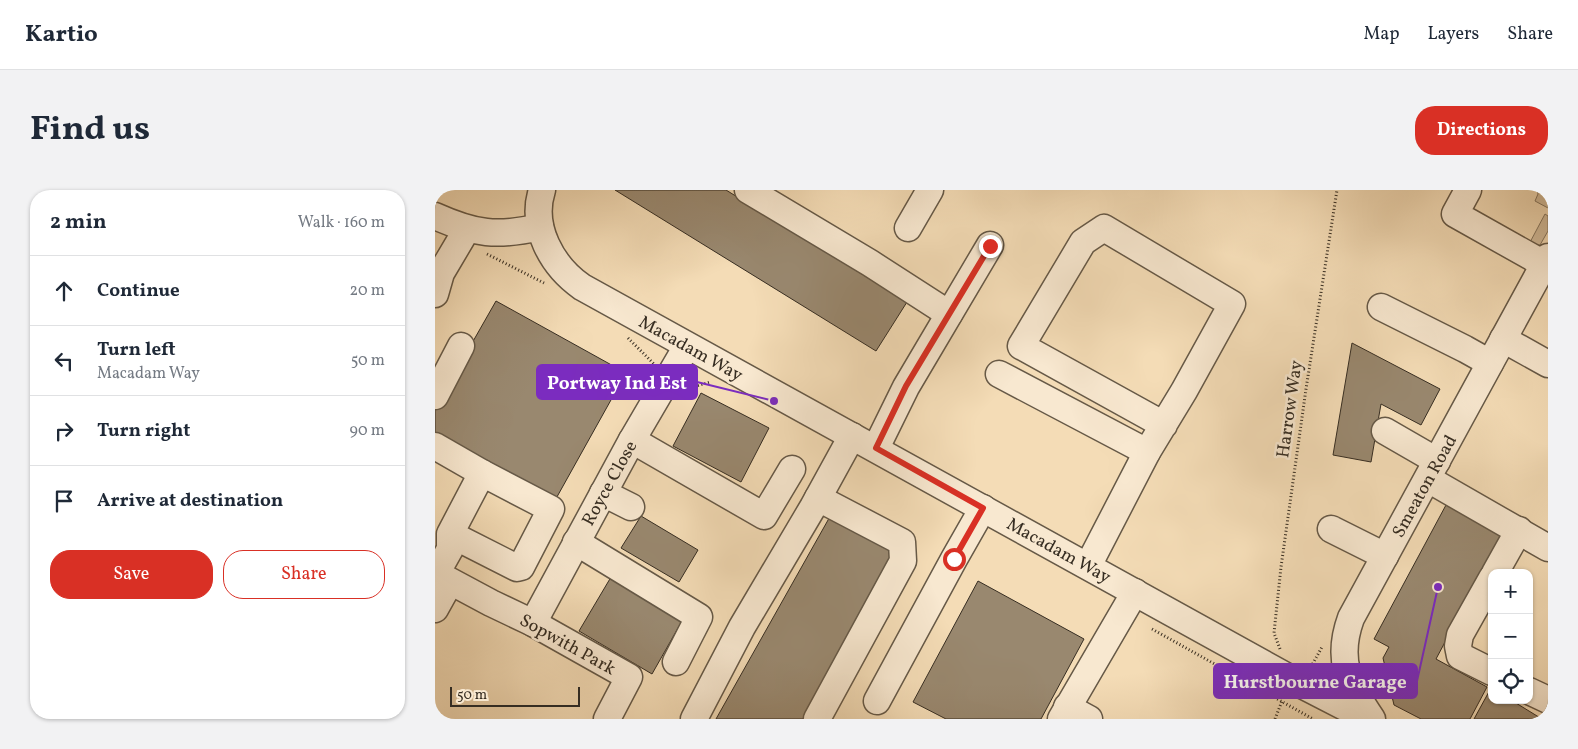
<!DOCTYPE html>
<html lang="en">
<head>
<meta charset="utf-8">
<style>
	:root { --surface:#fff; --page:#f2f2f3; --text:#1f2937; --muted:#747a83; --line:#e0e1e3; --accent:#d93025 }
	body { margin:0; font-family:Vollkorn,serif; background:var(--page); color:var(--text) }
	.controls { position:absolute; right:15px; bottom:15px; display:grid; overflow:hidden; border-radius:10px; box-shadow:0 1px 4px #0004 }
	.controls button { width:45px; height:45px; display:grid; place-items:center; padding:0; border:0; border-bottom:1px solid var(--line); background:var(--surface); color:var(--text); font:25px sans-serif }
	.scale { position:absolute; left:15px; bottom:12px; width:130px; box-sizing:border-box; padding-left:5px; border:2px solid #362d22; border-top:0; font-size:14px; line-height:18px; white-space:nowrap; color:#362d22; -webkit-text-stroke:4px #f8e8d0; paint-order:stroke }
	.stop { position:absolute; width:15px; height:15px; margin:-11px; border:4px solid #d93025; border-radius:50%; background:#fff }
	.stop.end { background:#d93025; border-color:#fff; box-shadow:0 1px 5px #0008 }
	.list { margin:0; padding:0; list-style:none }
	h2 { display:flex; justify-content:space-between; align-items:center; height:65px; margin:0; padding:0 20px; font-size:21px }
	h2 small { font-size:16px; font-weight:400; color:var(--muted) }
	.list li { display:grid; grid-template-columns:32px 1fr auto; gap:15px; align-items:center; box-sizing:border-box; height:70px; padding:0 20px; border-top:1px solid var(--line) }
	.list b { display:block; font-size:19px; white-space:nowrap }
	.list p { margin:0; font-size:16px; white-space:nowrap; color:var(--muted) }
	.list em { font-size:16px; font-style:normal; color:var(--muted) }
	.actions { display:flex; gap:10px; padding:15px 20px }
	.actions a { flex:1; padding:11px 0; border:1px solid var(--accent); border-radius:20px; text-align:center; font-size:18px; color:var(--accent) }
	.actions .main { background:var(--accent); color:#fff }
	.icon { flex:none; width:28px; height:28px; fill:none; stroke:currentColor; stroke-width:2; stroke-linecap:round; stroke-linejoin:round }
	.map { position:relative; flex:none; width:1113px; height:529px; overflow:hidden; border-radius:20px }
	header { display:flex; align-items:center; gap:30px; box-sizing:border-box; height:70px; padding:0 25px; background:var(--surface); border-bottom:1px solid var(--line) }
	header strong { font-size:24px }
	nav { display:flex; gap:28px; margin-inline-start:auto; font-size:18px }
	.intro { display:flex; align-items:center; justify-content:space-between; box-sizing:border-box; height:120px; padding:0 30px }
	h1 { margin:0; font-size:35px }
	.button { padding:12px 22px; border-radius:20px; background:var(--accent); color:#fff; font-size:18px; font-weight:700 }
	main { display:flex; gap:30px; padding:0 30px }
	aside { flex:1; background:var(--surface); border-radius:20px; box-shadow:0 1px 4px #0004 }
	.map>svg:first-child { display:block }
	.green { fill:#d4be9d; stroke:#857660 }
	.building { fill:#99886f; stroke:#362d22 }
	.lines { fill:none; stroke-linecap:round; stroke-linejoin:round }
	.minor-casing { stroke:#665947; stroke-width:29 }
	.path { stroke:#362d22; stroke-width:3; stroke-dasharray:1 2.5; stroke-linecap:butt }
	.minor { stroke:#f8e8d0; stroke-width:26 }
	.route { stroke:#d93025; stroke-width:6 }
	.labels { text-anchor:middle; stroke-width:5; stroke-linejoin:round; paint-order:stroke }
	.street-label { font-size:18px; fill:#362d22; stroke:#f8e8d0 }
	.leader { fill:none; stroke:#7b2cbf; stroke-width:2 }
	.callout-dot { fill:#7b2cbf; stroke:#f8e8d0; stroke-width:2 }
	.callout { fill:#7b2cbf; stroke:#7b2cbf; stroke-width:2 }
	.callout-label { font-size:19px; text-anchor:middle; font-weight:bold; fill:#fff }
</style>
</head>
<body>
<header>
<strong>Kartio</strong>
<nav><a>Map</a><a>Layers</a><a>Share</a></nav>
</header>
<div class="intro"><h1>Find us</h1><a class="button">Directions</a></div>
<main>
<aside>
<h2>2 min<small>Walk · 160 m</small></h2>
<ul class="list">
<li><svg class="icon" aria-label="ahead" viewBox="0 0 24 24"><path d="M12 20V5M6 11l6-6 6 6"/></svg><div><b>Continue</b></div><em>20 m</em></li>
<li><svg class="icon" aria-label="left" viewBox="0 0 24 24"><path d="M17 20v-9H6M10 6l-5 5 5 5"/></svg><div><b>Turn left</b><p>Macadam Way</p></div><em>50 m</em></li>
<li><svg class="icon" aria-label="right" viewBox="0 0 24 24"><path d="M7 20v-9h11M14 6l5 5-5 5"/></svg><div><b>Turn right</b></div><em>90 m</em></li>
<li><svg class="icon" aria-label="arrive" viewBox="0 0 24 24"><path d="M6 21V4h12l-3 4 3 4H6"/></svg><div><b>Arrive at destination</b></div></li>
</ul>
<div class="actions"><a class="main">Save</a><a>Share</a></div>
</aside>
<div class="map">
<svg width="1113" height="529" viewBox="0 0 1113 529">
	<rect width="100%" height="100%" fill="#f4dcb6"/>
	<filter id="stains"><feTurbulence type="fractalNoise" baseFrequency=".004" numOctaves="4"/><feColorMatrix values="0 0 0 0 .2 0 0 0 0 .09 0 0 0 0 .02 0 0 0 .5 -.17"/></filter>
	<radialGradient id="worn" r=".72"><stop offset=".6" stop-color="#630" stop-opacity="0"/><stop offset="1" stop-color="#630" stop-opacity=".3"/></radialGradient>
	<!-- green -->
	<g class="green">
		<path d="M1102 0H1113V18L1100 11 1103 4Z"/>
		<path d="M1110 24 1113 26V41L1105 55 1093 56Z"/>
	</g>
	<!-- building -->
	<g class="building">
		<path d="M180 0H291L472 112 441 161Z"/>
		<path d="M61 111 191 183 118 314 0 248V218Z"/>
		<path d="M917 153 1005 199 986 235 946 214 936 272 898 265Z"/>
		<path d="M266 203 334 238 306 292 238 256Z"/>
		<path d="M1011 315 1067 345 1001 469 1052 497 1035 529H986L959 515 948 468 954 457 939 449Z"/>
		<path d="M397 323 463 360 368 529H281Z"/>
		<path d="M206 326 263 360 244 392 186 358Z"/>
		<path d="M179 382 251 424 217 484 144 441Z"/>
		<path d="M543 391 649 449 606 529H511L478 512Z"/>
		<path d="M1056 498 1057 510H1076L1107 529H1039Z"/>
	</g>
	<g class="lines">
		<!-- minor casing -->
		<g class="minor-casing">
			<g id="minor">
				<path d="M107 0C95 37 117 76 147 97L867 495 933 529"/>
				<path d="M313 0 435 73 514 124"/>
				<path d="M1033 0 1020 24 1109 74"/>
				<path d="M0 26C40 44 62 47 105 37"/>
				<path d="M473 38 495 0"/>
				<path d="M0 104 6 83 32 39"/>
				<path d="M946 117 1030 159 1055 173"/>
				<path d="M1068 149 1113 174"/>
				<path d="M564 184 712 262"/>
				<path d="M0 206 26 156"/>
				<path d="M950 241 1002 271"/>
				<path d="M197 250 329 326 357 279"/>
				<path d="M0 256 47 283"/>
				<path d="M441 258 471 197 555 55"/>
				<path d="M993 289 1113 358"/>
				<path d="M168 303 196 317"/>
				<path d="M896 339 950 366"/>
				<path d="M141 352 264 427 241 472"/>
				<path d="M653 376 712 262 749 201 797 114 669 38 648 52 586 156 729 235"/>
				<path d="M0 383 56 413 98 433 194 487 172 529"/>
				<path d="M1060 383 1084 340"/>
				<path d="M1 384 15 359V344L47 283 116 319 86 377 82 378 15 344"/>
				<path d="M1057 388 1025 445 1023 456 1025 466 1057 482"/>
				<path d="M0 419 15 392"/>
				<path d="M98 433 197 250 252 156"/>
				<path d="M1094 501 1113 510"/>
				<path d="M442 511 519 369 548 318"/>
				<path d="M632 517 654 529"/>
				<path d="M259 529 307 437 378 317 417 246"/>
				<path d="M382 529 468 371 467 352 383 308"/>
				<path d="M626 529 700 402"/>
				<path d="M937 529C913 494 901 469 916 428L1113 67"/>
			</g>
		</g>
		<!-- path -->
		<g class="path">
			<path d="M52 64 109 93"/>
			<path d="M193 148 219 174"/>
			<path d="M253 197 255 198 275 192"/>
			<path d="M717 439 878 529"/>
			<path d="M845 459 839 443 846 377 871 199 902 0"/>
			<path d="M876 477 887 457"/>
			<path d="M840 529 847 511"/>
		</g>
		<!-- minor -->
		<use href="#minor" class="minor"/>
	</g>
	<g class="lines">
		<!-- route -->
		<path class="route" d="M519 369 548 318 441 258 471 196 555 56"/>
	</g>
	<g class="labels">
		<!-- street labels -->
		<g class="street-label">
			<text transform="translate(256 158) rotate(29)" y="6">Macadam Way</text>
			<text transform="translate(854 219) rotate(-82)" y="6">Harrow Way</text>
			<text transform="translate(174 293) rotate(-61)" y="6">Royce Close</text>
			<text transform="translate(989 296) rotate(-61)" y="6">Smeaton Road</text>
			<text transform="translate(624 360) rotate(29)" y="6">Macadam Way</text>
			<text transform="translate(133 454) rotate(29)" y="6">Sopwith Park</text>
		</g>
	</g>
	<!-- callouts -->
	<path class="leader" d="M339 211L262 192M1003 397L982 491"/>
	<g class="callout-dot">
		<circle cx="339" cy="211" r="5"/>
		<circle cx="1003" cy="397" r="5"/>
	</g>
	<g class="callout">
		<rect x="102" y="175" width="160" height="34" rx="5"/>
		<rect x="779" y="474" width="203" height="34" rx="5"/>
	</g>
	<g class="callout-label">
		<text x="182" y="199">Portway Ind Est</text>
		<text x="880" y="498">Hurstbourne Garage</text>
	</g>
	<rect width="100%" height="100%" filter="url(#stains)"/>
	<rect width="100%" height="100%" fill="url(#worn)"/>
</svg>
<div class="controls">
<button>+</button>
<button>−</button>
<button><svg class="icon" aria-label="locate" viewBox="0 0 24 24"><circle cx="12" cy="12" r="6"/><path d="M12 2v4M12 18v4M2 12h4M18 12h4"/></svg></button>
</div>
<div class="scale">50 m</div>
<div class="stop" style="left:519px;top:369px"></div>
<div class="stop end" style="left:555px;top:56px"></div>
</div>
</main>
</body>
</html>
